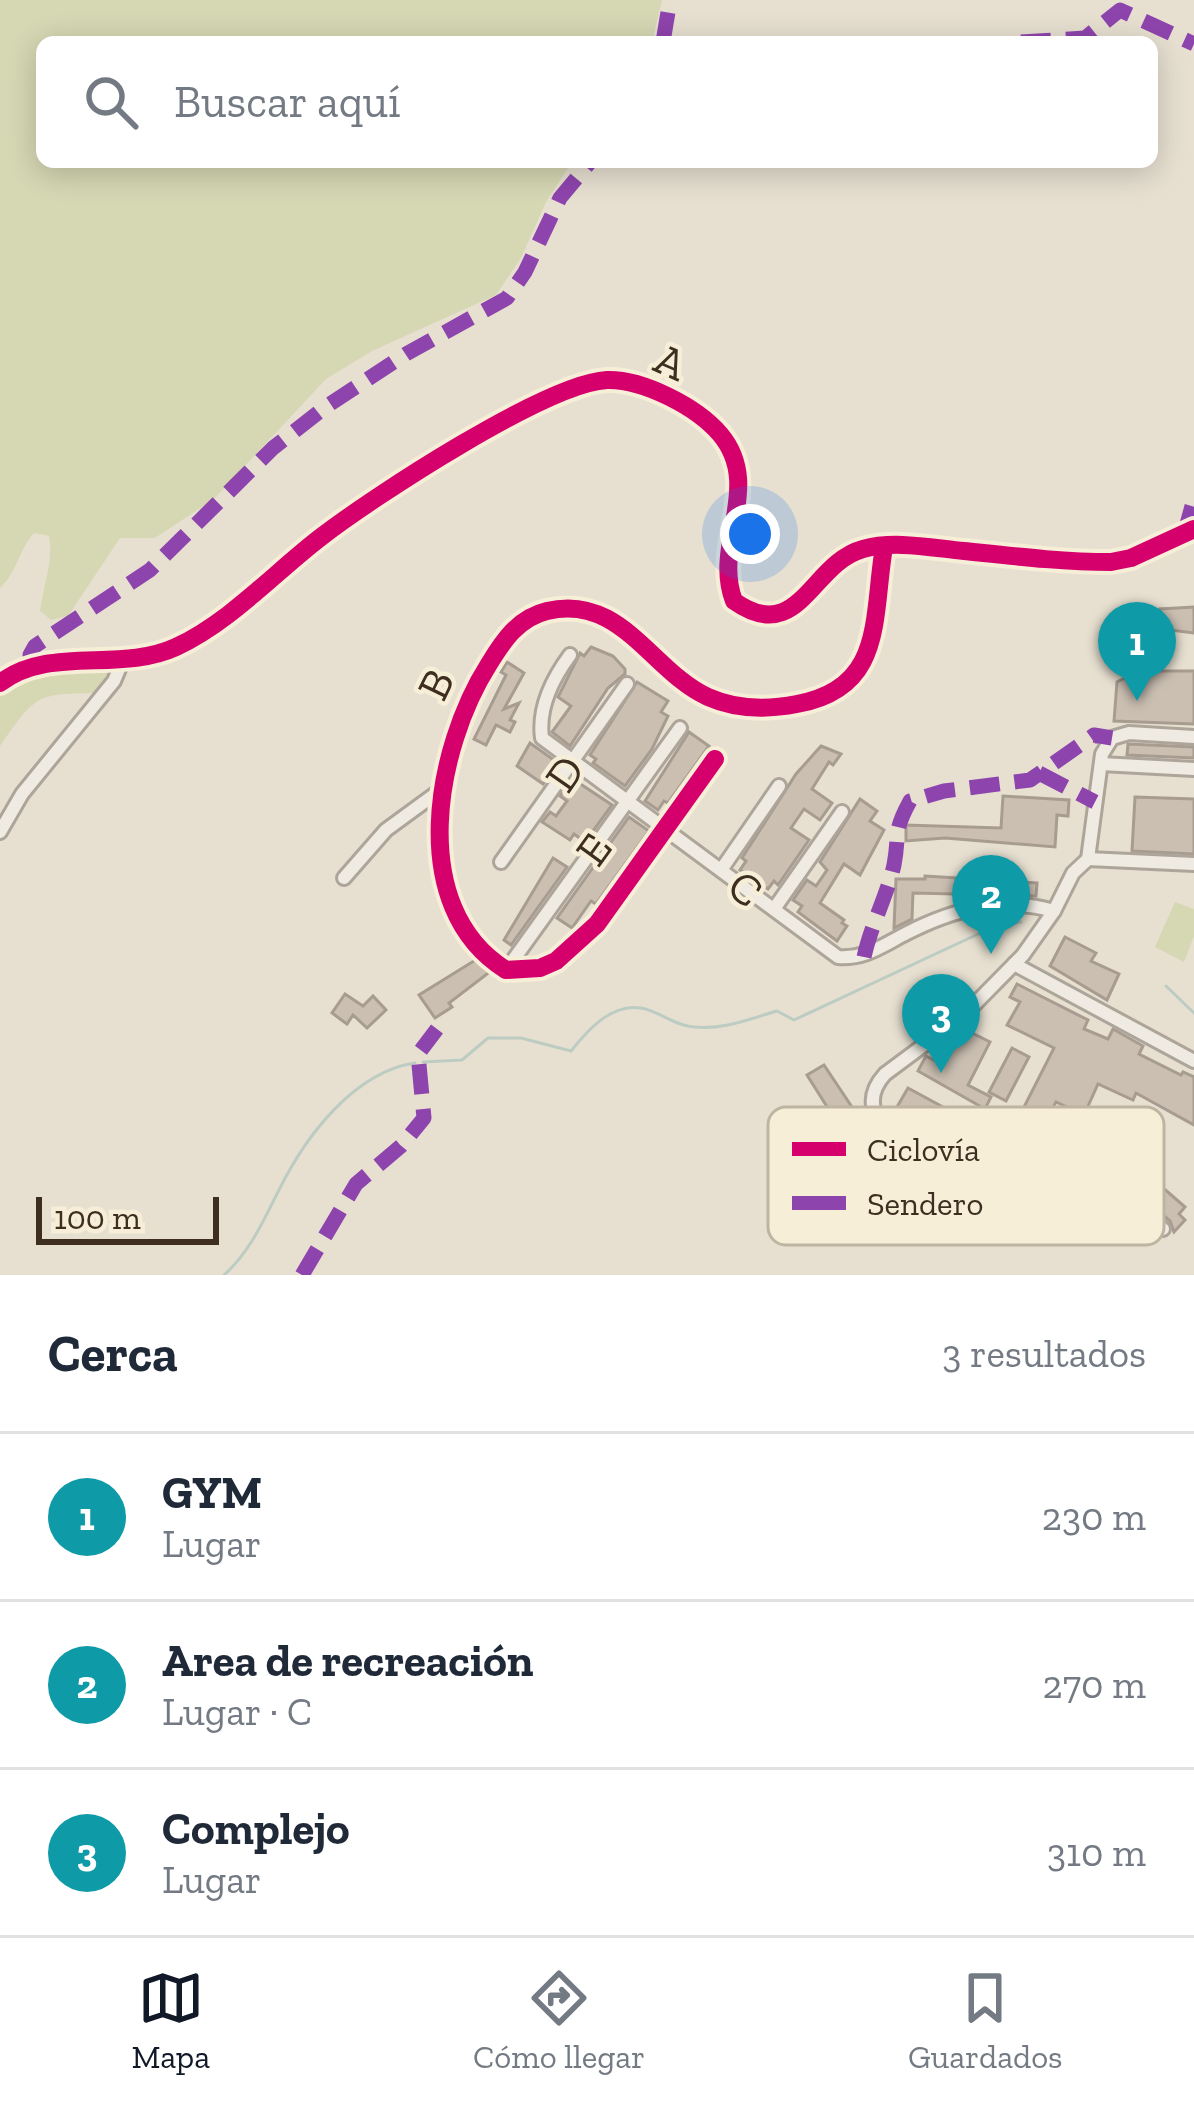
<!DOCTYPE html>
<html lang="es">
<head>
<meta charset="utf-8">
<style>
	:root { --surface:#fff; --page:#f6f6f7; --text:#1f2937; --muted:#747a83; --line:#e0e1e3; --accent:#111827 }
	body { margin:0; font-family:"Zilla Slab",serif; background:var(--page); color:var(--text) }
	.scale { position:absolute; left:36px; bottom:30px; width:183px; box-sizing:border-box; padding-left:12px; border:6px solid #3d2e20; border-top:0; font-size:33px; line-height:42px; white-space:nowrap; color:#3d2e20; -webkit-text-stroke:9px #f7eed8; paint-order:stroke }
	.you { position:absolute; left:750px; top:534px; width:42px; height:42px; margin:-30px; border:9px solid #fff; border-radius:50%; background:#1a73e8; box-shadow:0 0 0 18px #1a73e833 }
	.badge { display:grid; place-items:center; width:78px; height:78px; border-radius:50%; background:var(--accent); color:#fff; font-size:39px; font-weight:700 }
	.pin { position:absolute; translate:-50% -99px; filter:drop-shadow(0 3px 6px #0008) }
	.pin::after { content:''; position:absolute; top:63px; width:42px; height:36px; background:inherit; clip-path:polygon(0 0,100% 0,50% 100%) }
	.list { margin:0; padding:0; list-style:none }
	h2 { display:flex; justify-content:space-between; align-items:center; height:156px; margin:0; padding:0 48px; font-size:51px }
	h2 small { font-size:39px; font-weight:400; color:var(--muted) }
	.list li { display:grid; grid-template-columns:78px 1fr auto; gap:36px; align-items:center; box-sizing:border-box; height:168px; padding:0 48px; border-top:3px solid var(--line) }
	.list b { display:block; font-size:45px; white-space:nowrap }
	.list p { margin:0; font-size:39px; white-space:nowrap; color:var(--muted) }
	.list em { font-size:39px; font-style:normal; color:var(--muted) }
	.icon { flex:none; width:66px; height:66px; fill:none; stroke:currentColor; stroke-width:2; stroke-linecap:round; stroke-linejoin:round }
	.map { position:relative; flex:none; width:1194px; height:1275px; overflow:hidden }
	.search { position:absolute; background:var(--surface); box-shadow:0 6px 30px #0003; left:36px; right:36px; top:36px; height:132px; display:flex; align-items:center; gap:30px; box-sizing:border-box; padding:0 42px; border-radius:18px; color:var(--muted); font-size:45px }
	.sheet { height:660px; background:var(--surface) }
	nav { display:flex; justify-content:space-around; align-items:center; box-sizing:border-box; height:168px; border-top:3px solid var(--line); background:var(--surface); font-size:33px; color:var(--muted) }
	nav a { display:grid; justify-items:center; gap:6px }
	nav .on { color:var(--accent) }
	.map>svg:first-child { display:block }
	.green { fill:#d6d7b3 }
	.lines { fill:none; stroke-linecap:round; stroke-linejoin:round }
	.stream { stroke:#bcccc2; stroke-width:3 }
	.building { fill:#cbbfb2; stroke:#a89c90; stroke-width:3 }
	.minor-casing { stroke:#ada599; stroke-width:18 }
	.minor { stroke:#efebe3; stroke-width:12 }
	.quiet { stroke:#8e44ad; stroke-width:15; stroke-dasharray:30 15; stroke-linecap:butt }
	.cycleway-casing { stroke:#f7eed8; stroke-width:26 }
	.cycleway { stroke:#d6006c; stroke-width:18 }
	.labels { text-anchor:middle; stroke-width:9; stroke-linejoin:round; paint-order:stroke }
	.street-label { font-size:45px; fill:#3d2e20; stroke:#f7eed8 }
	.key { fill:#f7eed8; stroke:#bfb4a1; stroke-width:3 }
	.key-label { font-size:33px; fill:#3d2e20 }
</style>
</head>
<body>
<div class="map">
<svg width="1194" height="1275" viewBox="0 0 1194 1275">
	<rect width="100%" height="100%" fill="#e7e0d1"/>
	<!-- green -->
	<g class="green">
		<path d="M0 0H662L652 42H42V162H572L546 202 521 258 496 295 372 351 326 379 214 499 155 538H120L68 616 51 620 40 611C43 586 54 560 49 536L34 533C18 551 18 571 0 588Z"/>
		<path d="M66 668 112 670 100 693C36 694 37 693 0 746V693L34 674Z"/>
		<path d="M1175 902 1194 909V936L1184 962 1155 947Z"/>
	</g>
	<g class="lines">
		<!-- stream -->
		<g class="stream">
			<path d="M1166 986 1194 1013"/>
			<path d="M423 1062 462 1060 488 1038H521L571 1051C587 1031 611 1003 641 1008 659 1011 675 1026 694 1027 724 1030 749 1019 777 1011L794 1020 991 928 1021 922"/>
			<path d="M224 1275C251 1251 264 1219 280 1188 306 1136 354 1072 415 1063"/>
		</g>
	</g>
	<!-- building -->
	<g class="building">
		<path d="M1194 607V633L1162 629 1160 609Z"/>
		<path d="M591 647 613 656 625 669V674L608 688 570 746 552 732 571 706 558 697 580 653 584 656Z"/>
		<path d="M507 662 524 673 504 709 519 703 510 720 515 722 510 732 496 725 486 745 474 739 506 675 501 672Z"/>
		<path d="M1139 671H1194V724L1114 721 1117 682Z"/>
		<path d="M637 682 668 701 661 712 668 716 652 749 625 786 593 763 596 759 590 755Z"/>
		<path d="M689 732 709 746 668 803 664 801 658 810 645 801Z"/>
		<path d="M530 743 558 763 543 784 517 766Z"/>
		<path d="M1128 744 1194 747V758L1127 755Z"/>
		<path d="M821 746 841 754 833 765 829 762 812 789 832 803 820 820 804 809 791 828 809 840 778 885 774 881 768 889 740 870 746 861 742 858 796 774Z"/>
		<path d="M573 779 612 805 585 842 574 834 570 840 542 822 550 812 556 816 567 801 560 796Z"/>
		<path d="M1003 796 1069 800 1068 816 1057 815 1055 847 945 838 906 841V825L1001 828Z"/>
		<path d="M1135 797 1194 799V854L1132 851Z"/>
		<path d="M860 799 877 811 870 821 884 830 860 875 844 864 820 903 844 920 842 923 847 926 837 941 798 912 802 906 793 900 807 880 816 886 827 870 820 862Z"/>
		<path d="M629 817 649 831 596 904 591 901 572 928 557 918Z"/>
		<path d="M553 858 567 867 511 945 504 940Z"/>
		<path d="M925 876 1037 883 1036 896 913 893 912 919 894 928 896 879H925Z"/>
		<path d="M1065 937 1096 953 1091 961 1119 974 1107 1000 1050 966Z"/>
		<path d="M477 959 491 971 449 1003 452 1007 435 1018 419 995Z"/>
		<path d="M1017 984 1088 1020 1084 1029 1108 1039 1113 1029 1143 1046 1139 1054 1181 1075 1183 1072 1194 1077V1125L1136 1093 1133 1100 1098 1084 1084 1115 1056 1102 1047 1119 1024 1107 1054 1048 1007 1025 1020 1002 1010 997Z"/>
		<path d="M345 994 363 1006 373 996 386 1010 367 1028 353 1015 347 1024 332 1013Z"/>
		<path d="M964 1029 990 1042 968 1085 991 1097 985 1109 918 1071 926 1056 943 1065Z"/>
		<path d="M1012 1048 1029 1057 1006 1101 989 1092Z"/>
		<path d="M824 1065 854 1110 836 1121 807 1075Z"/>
		<path d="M908 1088 952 1112 938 1148 896 1127 890 1119Z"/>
		<path d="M979 1132H1016V1144L1076 1141 1117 1162 1115 1165 1129 1177 1138 1166 1185 1207 1179 1214 1185 1220 1174 1232 1170 1221 1130 1187 1084 1160 1012 1150H979Z"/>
	</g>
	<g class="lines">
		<!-- minor casing -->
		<g class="minor-casing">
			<g id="minor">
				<path d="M570 655C553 678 538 708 542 738L838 957C866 959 883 945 907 933 954 909 1003 896 1054 911"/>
				<path d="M0 683C49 645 120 673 176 647 230 622 274 573 321 537 373 497 547 383 607 380 643 379 697 407 720 434 764 486 712 545 734 601 799 647 811 563 863 549 894 540 932 548 964 551 1012 556 1062 562 1111 562L1131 558 1194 529"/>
				<path d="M715 759 597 924 556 961 540 968 506 970C405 907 436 747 489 664 503 641 518 618 547 611 621 593 652 672 708 697 737 710 766 710 797 704 885 688 872 618 884 547"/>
				<path d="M1101 764 1194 769"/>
				<path d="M0 832 22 794 114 681 122 662"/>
				<path d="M1088 859 1194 864"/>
				<path d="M501 862 627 684"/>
				<path d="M721 870 779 786"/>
				<path d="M344 878 386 830 442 789"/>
				<path d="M774 909 842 812"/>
				<path d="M1014 964 1194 1061"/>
				<path d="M506 970 680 728"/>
				<path d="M1163 1229C1138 1208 1112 1181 1080 1170 1025 1151 904 1186 876 1116 869 1100 874 1086 885 1074L963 1016 1023 955 1054 911 1073 873 1088 859 1102 754 1112 738 1129 733 1194 737"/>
			</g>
		</g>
		<!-- minor -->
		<use href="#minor" class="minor"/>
		<!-- quiet -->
		<g class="quiet">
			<path d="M663 42 670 0"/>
			<path d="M1021 42 1085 38 1120 10 1194 44"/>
			<path d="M1184 535 1194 499"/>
			<path d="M32 666 30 655 35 646 150 570 273 448 324 408 406 354 507 298 525 272 560 198 590 162"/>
			<path d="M1039 773 1095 802"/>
			<path d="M864 957C871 925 887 896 894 865 900 834 892 834 910 801L944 791 1030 780 1094 735 1112 738"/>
			<path d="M302 1275 356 1184 401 1146 424 1118 418 1054 437 1029"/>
		</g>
		<!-- cycleway casing -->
		<g class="cycleway-casing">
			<g id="cycleway">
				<path d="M0 683C49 645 120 673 176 647 230 622 274 573 321 537 373 497 547 383 607 380 643 379 697 407 720 434 764 486 712 545 734 601 799 647 811 563 863 549 894 540 932 548 964 551 1012 556 1062 562 1111 562L1131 558 1194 529"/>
				<path d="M715 759 597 924 556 961 540 968 506 970C405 907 436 747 489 664 503 641 518 618 547 611 621 593 652 672 708 697 737 710 766 710 797 704 885 688 872 618 884 547"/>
			</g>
		</g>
		<!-- cycleway -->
		<use href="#cycleway" class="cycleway"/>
	</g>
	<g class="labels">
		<!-- street labels -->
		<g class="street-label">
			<text transform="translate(671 361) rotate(24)" y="16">A</text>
			<text transform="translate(435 684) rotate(-64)" y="16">B</text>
			<text transform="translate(564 773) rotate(-55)" y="16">D</text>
			<text transform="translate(593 849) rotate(-54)" y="16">E</text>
			<text transform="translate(746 888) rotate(37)" y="16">C</text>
		</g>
	</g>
	<!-- legend -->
	<rect x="768" y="1107" width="396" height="138" rx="18" class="key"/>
	<rect x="792" y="1142" width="54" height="14" fill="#d6006c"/>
	<rect x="792" y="1196" width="54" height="14" fill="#8e44ad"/>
	<g class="key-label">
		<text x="867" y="1161">Ciclovía</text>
		<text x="867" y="1215">Sendero</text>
	</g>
</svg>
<div class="scale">100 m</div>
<div class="you"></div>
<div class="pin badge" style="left:1137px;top:701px;background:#0f9aa8">1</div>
<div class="pin badge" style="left:991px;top:954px;background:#0f9aa8">2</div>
<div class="pin badge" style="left:941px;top:1073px;background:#0f9aa8">3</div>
<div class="search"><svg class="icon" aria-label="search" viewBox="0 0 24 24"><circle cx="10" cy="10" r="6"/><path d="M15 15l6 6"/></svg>Buscar aquí</div>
</div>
<section class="sheet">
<h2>Cerca<small>3 resultados</small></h2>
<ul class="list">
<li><span class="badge" style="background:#0f9aa8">1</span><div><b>GYM</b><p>Lugar</p></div><em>230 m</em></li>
<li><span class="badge" style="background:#0f9aa8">2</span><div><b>Area de recreación</b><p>Lugar · C</p></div><em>270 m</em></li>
<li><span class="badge" style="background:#0f9aa8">3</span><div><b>Complejo</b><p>Lugar</p></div><em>310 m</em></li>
</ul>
</section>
<nav>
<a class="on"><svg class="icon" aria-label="map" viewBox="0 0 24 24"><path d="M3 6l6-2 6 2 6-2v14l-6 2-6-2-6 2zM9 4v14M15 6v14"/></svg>Mapa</a>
<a><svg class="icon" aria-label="directions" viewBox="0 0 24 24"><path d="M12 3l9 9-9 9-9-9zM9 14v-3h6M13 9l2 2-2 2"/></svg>Cómo llegar</a>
<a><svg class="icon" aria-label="saved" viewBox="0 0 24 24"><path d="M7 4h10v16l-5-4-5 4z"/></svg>Guardados</a>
</nav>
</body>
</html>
